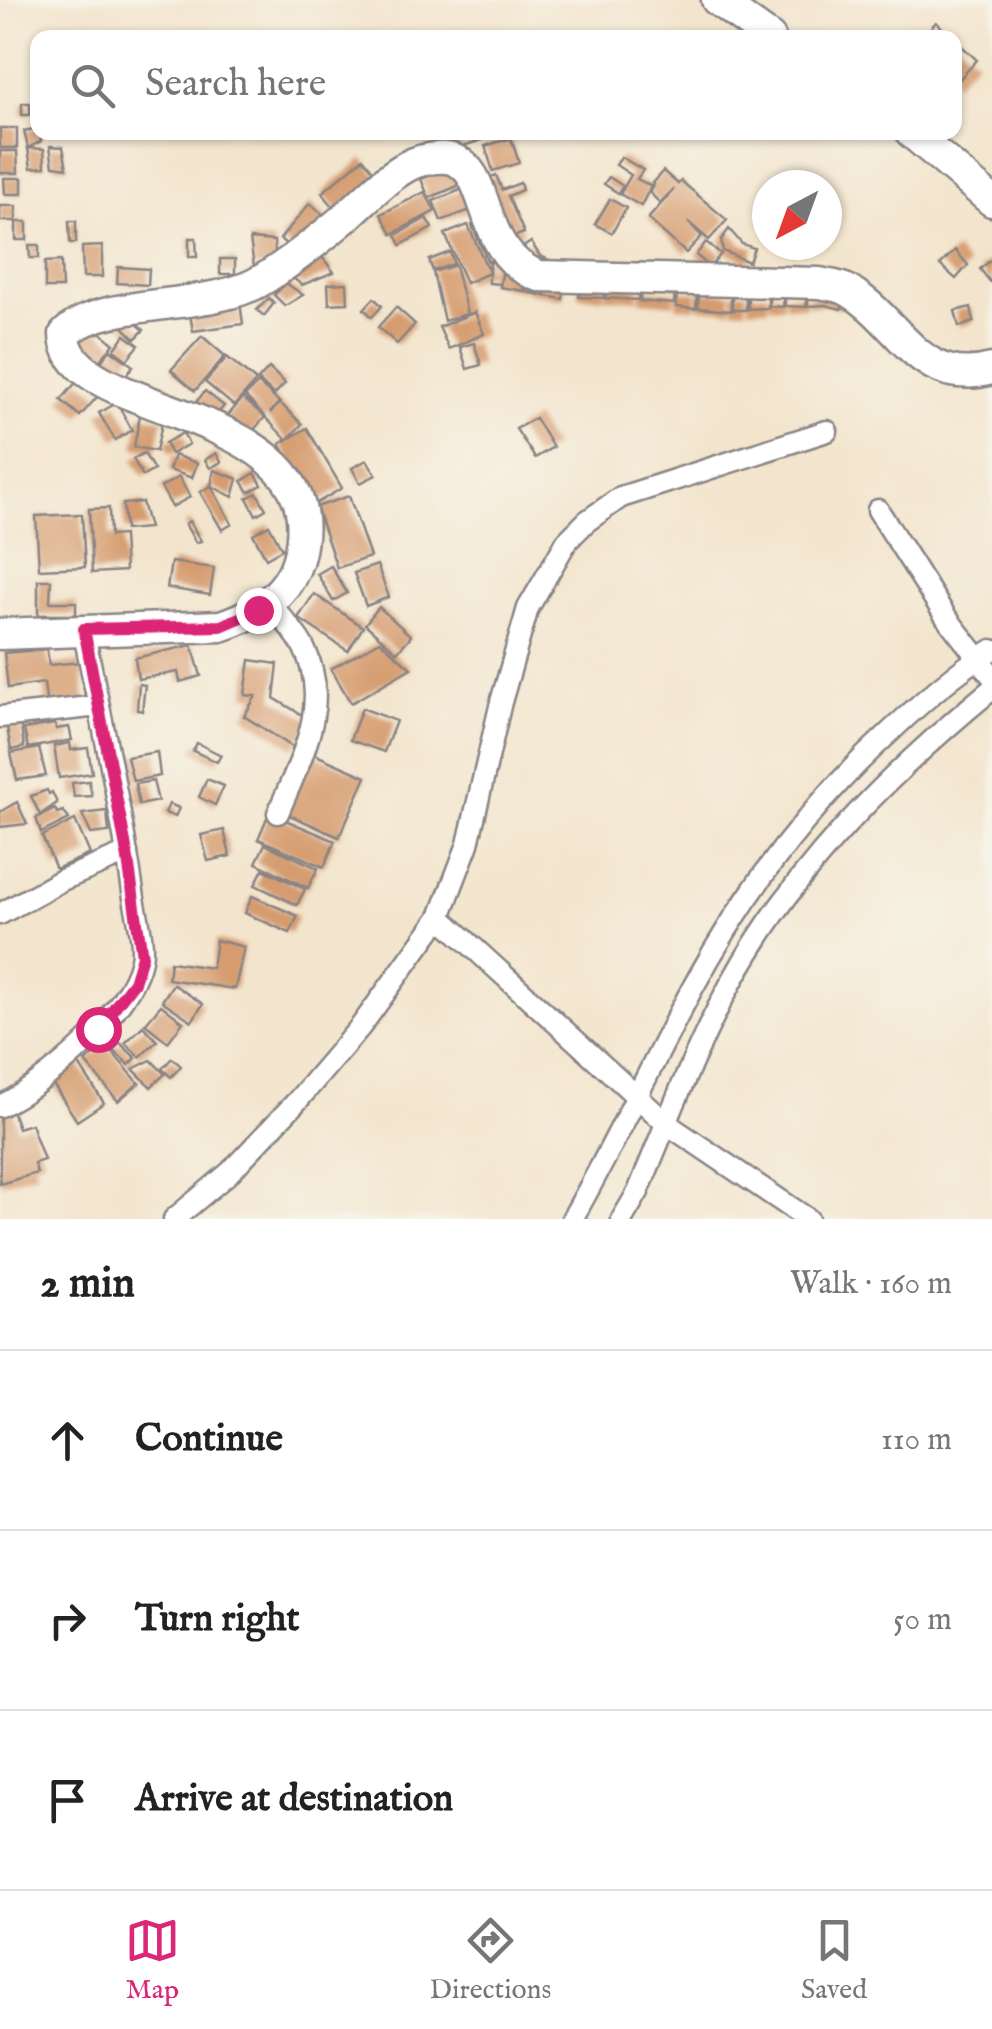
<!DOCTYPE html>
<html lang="en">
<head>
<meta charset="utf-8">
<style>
	:root { --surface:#fff; --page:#f2f2f2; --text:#222; --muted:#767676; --line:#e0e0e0; --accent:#db2777 }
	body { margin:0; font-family:"IM FELL English",serif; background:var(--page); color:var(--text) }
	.compass { position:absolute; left:752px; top:170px; width:90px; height:90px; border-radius:50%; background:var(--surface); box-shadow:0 2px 8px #0004; rotate:221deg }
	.stop { position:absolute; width:30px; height:30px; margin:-22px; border:8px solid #db2777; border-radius:50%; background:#fff }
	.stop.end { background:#db2777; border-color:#fff; box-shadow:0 2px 10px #0008 }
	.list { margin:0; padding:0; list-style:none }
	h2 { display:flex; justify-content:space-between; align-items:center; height:130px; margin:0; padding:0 40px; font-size:42px }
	h2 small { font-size:32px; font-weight:400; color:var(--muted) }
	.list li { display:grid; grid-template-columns:65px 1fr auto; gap:30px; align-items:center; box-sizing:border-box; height:180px; padding:0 40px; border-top:2px solid var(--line) }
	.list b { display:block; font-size:38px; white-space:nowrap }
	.list em { font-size:32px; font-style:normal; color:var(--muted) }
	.icon { flex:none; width:55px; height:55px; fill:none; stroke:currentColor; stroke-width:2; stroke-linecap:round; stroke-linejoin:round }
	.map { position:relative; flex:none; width:992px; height:1219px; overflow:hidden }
	.search { position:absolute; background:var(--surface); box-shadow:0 2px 8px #0004; left:30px; right:30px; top:30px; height:110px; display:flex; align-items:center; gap:25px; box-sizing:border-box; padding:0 35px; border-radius:20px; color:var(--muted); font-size:38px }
	.sheet { height:670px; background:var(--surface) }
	nav { display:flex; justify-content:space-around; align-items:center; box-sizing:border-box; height:140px; border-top:2px solid var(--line); background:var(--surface); font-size:28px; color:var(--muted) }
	nav a { display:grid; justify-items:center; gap:5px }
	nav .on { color:var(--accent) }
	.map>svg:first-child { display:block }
	.building { fill:#d69c6f }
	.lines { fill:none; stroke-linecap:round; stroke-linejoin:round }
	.minor-casing { stroke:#8a8484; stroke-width:25 }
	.secondary-casing { stroke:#8a8484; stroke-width:35 }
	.minor { stroke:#fff; stroke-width:20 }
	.secondary { stroke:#fff; stroke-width:30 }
	.route { stroke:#db2777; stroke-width:12 }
</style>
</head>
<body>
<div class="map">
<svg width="992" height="1219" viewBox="0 0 992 1219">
	<rect width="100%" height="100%" fill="#f7f3e8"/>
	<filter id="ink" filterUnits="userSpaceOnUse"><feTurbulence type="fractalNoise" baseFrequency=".01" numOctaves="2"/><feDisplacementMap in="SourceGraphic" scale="20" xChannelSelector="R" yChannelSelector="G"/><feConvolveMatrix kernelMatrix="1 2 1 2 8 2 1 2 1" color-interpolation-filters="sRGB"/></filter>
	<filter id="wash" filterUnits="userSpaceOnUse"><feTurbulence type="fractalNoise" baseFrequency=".0048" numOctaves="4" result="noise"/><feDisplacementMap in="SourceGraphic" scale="40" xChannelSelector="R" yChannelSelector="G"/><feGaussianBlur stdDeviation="2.25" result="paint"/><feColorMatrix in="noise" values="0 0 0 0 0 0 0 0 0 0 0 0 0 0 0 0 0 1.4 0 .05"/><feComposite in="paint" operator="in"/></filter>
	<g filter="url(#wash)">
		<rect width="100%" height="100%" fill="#f3e5cd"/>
		<g id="blocks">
			<!-- building -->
			<g class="building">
				<path d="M936 22 953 38H922Z"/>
				<path d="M954 39 977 60 954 85Z"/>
				<rect x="22" y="103" width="8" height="12"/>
				<rect x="0" y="128" width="17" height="20"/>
				<path d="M38 128 41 141 28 148 24 131Z"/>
				<path d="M442 132H484L486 139 447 151Z"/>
				<path d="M511 138 519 163 493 171 485 146Z"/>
				<path d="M50 146 63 147 67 168 53 166Z"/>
				<path d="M28 148 44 149 45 167 31 168Z"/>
				<path d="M0 151H17L18 173H0Z"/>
				<path d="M621 157 643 170 637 179 651 186 641 206 620 194 631 175 616 165Z"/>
				<path d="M363 158 379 178 338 212 322 193Z"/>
				<path d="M663 171 678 184 681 181 727 220 709 240 688 222 702 236 686 253 648 219 674 189 660 203 649 192 654 185 652 183Z"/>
				<path d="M439 172 455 174 465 183 429 198 421 179Z"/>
				<path d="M496 175 502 190 520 183 522 190 508 196 524 233 511 238 478 182Z"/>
				<path d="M609 177 623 186 618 193 604 184Z"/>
				<path d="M4 178H22V194H5Z"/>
				<path d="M468 187 476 208 441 221 433 201Z"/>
				<path d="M425 192 435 211 392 234 381 214Z"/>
				<path d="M610 199 626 208 612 233 595 224Z"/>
				<path d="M310 203 328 219 298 254 280 239Z"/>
				<rect x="0" y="206" width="16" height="15"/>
				<path d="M426 218 432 228 401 245 396 235Z"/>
				<path d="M485 219 502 256 488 262 472 225Z"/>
				<path d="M69 221H76V243H70Z"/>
				<rect x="16" y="222" width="11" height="18"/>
				<path d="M468 225 489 272 490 263 503 256 527 275 524 291 500 287 503 269 500 284 489 283V273L466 283 445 234Z"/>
				<path d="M729 229 742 244 754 248 749 262 723 251 721 240Z"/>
				<path d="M189 238H196L197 257H189Z"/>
				<path d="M250 239 274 241 276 265 254 267Z"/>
				<path d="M531 242 540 256 556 263 508 257Z"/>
				<path d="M706 242 721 254 710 267 696 255Z"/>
				<path d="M29 245H39V258H30Z"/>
				<path d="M102 246V277H83L82 247Z"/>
				<path d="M315 248 334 272 302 285 285 272Z"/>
				<path d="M955 250 968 265 956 279 940 265Z"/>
				<path d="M450 252 454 264 433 271 429 260Z"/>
				<rect x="220" y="259" width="15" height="15"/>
				<path d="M992 259V284L980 269Z"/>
				<path d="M61 261 62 288H45V262Z"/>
				<path d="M455 265 467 314 444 321 433 272Z"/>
				<path d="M118 267 149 269 148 285 117 283Z"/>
				<path d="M529 276 566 280 563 299 546 296 548 283 545 296 526 292Z"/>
				<path d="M580 282 604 283V298L579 297Z"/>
				<path d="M286 283 303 295 285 306 274 295Z"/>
				<path d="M347 283 348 303 329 304 328 284Z"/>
				<path d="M606 284 639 287 638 300 605 298Z"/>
				<path d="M641 290 675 292 674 304 640 301Z"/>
				<path d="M677 291 697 292 696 309 676 307Z"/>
				<path d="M699 292 731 293V311L698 308Z"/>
				<path d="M746 292V310H732V293Z"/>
				<path d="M748 294H768V308L748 309Z"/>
				<path d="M770 294 784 295 783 307 769 306Z"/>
				<path d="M785 295 806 296V307L785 306Z"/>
				<path d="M808 297H829L845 306 841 309 825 305 808 306Z"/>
				<path d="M269 298 274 303 264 316 257 310Z"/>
				<path d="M374 298 382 306 372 317 364 309Z"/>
				<path d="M240 302 243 324 193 331 189 309Z"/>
				<path d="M396 307 415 324 397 344 378 327Z"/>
				<path d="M971 307 974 322 959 327 955 311Z"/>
				<path d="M475 312 484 334 449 349 439 327Z"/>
				<path d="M128 316 144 330 135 339 121 325Z"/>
				<path d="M87 321 114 344 94 367 67 344Z"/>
				<path d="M125 335 139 345 127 360 114 350Z"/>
				<path d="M202 336 225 356 195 391 171 370Z"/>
				<path d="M474 343 481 365 467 369 460 347Z"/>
				<path d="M110 349 133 366 118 386 95 370Z"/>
				<path d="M227 357 256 381 234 406 205 382Z"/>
				<path d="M269 368 285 383 274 395 258 380Z"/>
				<path d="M79 379 99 395 80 416 61 400Z"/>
				<path d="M258 383 279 402 270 413 280 403 302 424 287 440 245 396Z"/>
				<path d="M205 391 224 406 212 421 193 406Z"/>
				<path d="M243 398 265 417 245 440 223 421Z"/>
				<path d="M117 403 132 430 115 440 99 413Z"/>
				<path d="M140 415 163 419 156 451 134 447Z"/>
				<path d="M535 418 553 447 535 458 516 429Z"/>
				<path d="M307 428 342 488 315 504 280 444Z"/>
				<path d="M183 433 189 444 171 454 165 443Z"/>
				<path d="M144 453 154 470 143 476 133 459Z"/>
				<path d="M216 453 221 462 210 468 205 460Z"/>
				<path d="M174 455 197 463 192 478 169 470Z"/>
				<path d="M367 460 376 475 360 483 352 468Z"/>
				<path d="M214 470 238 479 233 497 211 486 232 524 222 530 200 492 211 486Z"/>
				<path d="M255 473 262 485 249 492 242 481Z"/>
				<path d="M179 477 190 497 172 507 161 487Z"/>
				<path d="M257 493 266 509 256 515 247 498Z"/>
				<path d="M349 496 370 557 337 568 316 507Z"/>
				<path d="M142 502 149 528 125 530 123 504Z"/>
				<path d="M109 508 110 536 123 535 125 571 92 573 89 509Z"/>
				<path d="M82 514 85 567 39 569 36 516Z"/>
				<path d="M189 521 201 541 196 543 185 524Z"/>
				<path d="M269 525 282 549 266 558 253 534Z"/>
				<path d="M171 562 214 568 210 595 167 588Z"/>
				<path d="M377 565 389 597 366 606 354 573Z"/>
				<path d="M331 566 347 593 333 601 317 574Z"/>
				<path d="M38 580H51L50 602H76V615H38Z"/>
				<path d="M314 594 363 627 348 651 298 618Z"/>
				<path d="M379 607 411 636 397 652 365 624Z"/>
				<path d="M380 641 411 668 351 703 331 669Z"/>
				<path d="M192 645 201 676 180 682 178 672 138 679 135 658Z"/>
				<path d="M47 649 49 665 81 662 86 705 47 709 44 683 8 688 4 653Z"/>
				<path d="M250 660 278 664 274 698 312 721 294 748 244 716 256 696 245 695Z"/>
				<path d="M139 684 145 685 142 711 137 710Z"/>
				<path d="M362 708 396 721 384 752 350 740Z"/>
				<path d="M13 721 14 727 21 726 24 747 11 750 6 722Z"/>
				<path d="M55 724 56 729 69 727 72 740 28 748 24 729Z"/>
				<path d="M70 743 71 750 88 748 92 773 59 778 54 746Z"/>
				<path d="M197 743 221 755 217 762 193 751Z"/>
				<path d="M39 748 46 776 17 780 11 753Z"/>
				<path d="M307 751 366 777 339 837 281 811Z"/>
				<path d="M157 752 160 776 133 781 127 757Z"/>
				<path d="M207 779 224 786 215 805 199 797Z"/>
				<path d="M89 781 92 796 74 797 72 783Z"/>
				<path d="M153 781 158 801 139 805 135 784Z"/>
				<path d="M47 790 49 794 52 792 57 803 40 815 31 796Z"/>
				<path d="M17 802 27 824 0 827V812Z"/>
				<path d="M169 804 179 808 175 817 165 813Z"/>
				<path d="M55 809 57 813 63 811 69 819 41 833 36 818Z"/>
				<path d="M107 811 109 832 91 834 82 814Z"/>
				<path d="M269 813 335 841 324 867 258 839Z"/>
				<path d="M75 820 90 854 56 869 42 836Z"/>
				<path d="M224 830 230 856 208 861 201 835Z"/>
				<path d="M265 844 318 868 308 888 256 863Z"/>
				<path d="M263 869 305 889 297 905 255 885Z"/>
				<path d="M252 896 298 916 290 933 245 913Z"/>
				<path d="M216 940 244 947 235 989 168 979 170 962 212 968Z"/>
				<path d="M173 984 203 1004 192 1021 162 1001Z"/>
				<path d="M161 1005 183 1022 168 1042 145 1024Z"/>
				<path d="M143 1026 157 1041 140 1057 125 1043Z"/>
				<path d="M120 1043 136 1058 129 1065 113 1050Z"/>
				<path d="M106 1045 139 1083 118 1101 85 1062Z"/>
				<path d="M172 1058 181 1066 171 1077 162 1069Z"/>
				<path d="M151 1060 165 1074 151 1087 133 1069Z"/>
				<path d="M78 1063 104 1103 77 1121 51 1081Z"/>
				<path d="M12 1111 18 1128 31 1124 44 1160 34 1163 37 1173 0 1184V1115Z"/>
			</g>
		</g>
	</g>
	<g filter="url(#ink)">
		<use href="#blocks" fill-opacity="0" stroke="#8a8484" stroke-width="2.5"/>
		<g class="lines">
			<!-- minor casing -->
			<g class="minor-casing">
				<g id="minor">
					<path d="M878 510 946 617 992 676"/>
					<path d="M269 602C280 616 295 631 303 646 333 703 300 760 278 813"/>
					<path d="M0 717 99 706"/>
					<path d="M0 914 62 880 127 853"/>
					<path d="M440 917 667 1124 808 1219"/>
					<path d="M0 1106C46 1084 130 1012 141 960 145 941 136 913 133 892 120 804 101 716 83 629"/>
					<path d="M174 1219 229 1173 298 1100 361 1026 440 917 468 844 501 702 528 608 567 541 587 521 621 497 827 431"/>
					<path d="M572 1219C615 1144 651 1065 692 989 744 893 810 805 891 731 922 702 956 671 992 650"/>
					<path d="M622 1219 638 1192C667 1122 695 1049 731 983 794 868 891 772 992 689"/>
				</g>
			</g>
			<!-- secondary casing -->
			<g class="secondary-casing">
				<g id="secondary">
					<path d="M717 0 770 38"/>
					<path d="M911 132 992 201"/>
					<path d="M0 634 221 626C254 615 288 595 298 559 341 402 64 421 65 334 101 296 211 312 262 280 293 261 320 239 348 215 367 198 390 173 414 163 424 159 441 156 452 159 494 172 475 253 539 276L819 283C829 285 841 286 849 291 901 321 918 389 992 369"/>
				</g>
			</g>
			<!-- minor -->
			<use href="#minor" class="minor"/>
			<!-- secondary -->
			<use href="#secondary" class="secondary"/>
		</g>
	</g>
	<g class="lines" filter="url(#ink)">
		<!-- route -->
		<path class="route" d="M98 1029 134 982 142 956 127 853 84 629 221 626 258 610"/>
	</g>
</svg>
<svg class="compass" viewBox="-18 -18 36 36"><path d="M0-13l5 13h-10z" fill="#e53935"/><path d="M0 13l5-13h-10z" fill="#767676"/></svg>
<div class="stop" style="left:98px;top:1029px"></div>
<div class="stop end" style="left:258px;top:610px"></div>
<div class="search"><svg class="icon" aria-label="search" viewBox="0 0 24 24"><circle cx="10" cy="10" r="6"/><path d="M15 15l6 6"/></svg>Search here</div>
</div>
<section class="sheet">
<h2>2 min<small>Walk · 160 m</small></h2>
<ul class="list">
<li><svg class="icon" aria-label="ahead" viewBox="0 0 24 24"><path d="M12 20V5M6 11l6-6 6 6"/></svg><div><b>Continue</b></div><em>110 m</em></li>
<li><svg class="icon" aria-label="right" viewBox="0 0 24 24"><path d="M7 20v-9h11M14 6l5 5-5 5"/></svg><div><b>Turn right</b></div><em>50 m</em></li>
<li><svg class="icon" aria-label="arrive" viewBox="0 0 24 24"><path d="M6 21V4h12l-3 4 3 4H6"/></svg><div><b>Arrive at destination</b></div></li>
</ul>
</section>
<nav>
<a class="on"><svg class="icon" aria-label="map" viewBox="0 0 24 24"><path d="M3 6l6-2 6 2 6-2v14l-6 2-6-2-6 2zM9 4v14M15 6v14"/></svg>Map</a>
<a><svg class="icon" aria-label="directions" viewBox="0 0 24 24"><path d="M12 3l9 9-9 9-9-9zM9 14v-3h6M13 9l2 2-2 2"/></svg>Directions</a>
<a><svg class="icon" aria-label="saved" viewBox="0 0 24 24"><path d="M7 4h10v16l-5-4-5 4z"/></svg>Saved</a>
</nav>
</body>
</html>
